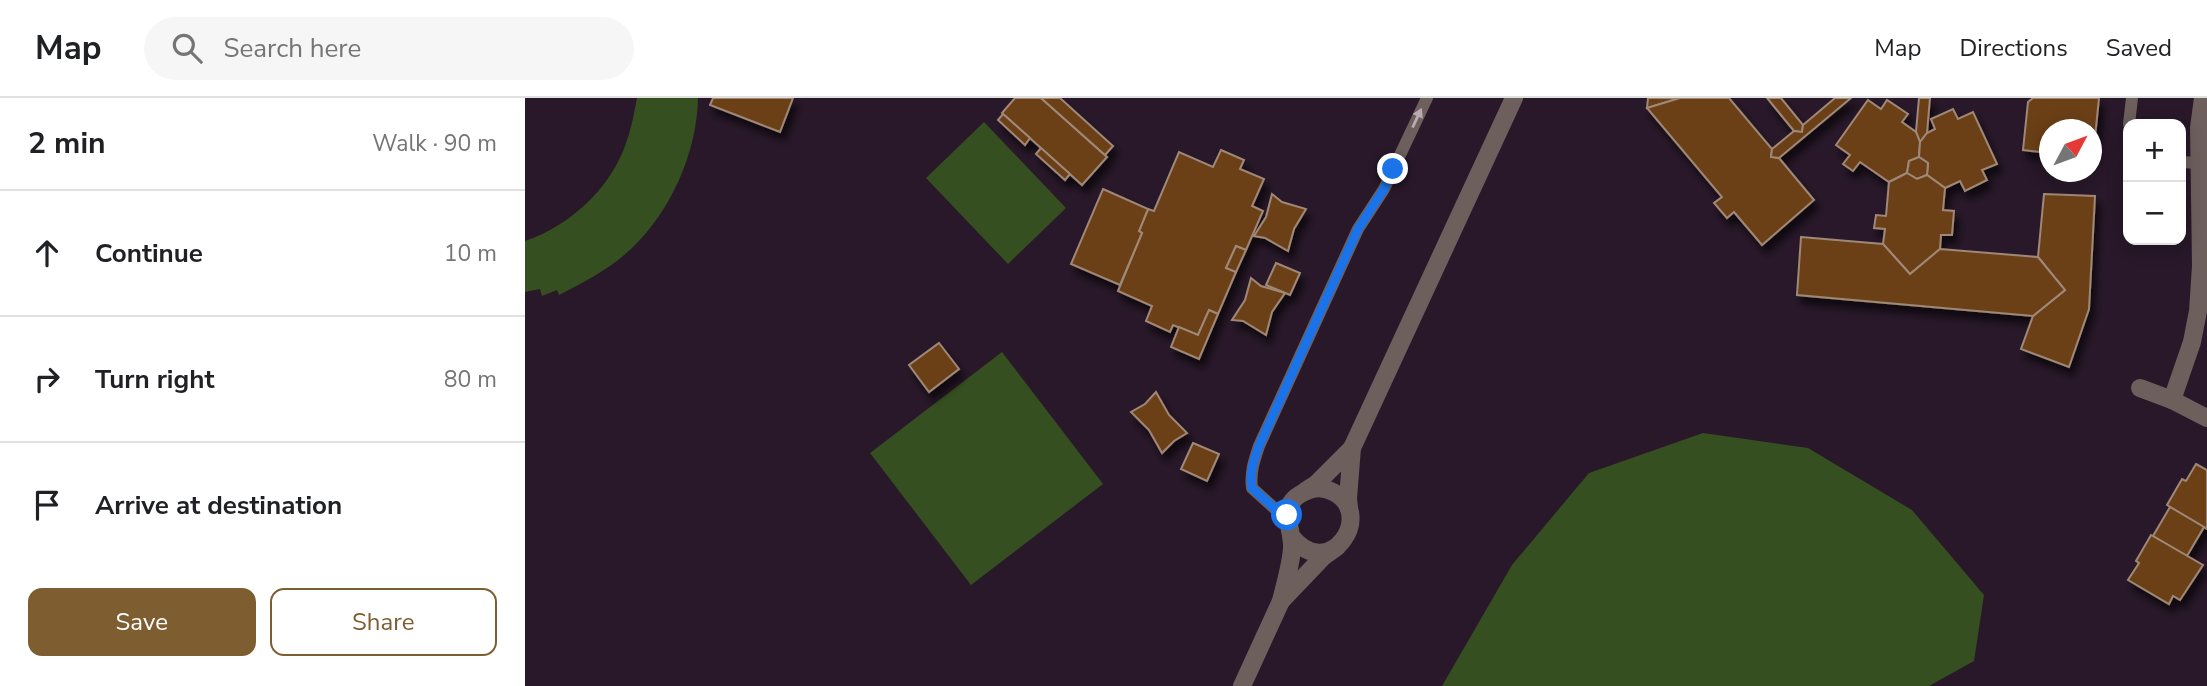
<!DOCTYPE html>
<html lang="en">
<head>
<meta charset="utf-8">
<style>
	:root { --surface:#fff; --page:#f6f6f6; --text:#202124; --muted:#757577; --line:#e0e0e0; --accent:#7e5d30 }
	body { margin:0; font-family:"Nunito Sans",sans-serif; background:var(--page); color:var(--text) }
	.controls { position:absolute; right:21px; top:21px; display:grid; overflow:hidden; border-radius:14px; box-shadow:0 4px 18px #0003 }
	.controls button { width:63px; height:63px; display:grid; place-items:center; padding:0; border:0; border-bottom:2px solid var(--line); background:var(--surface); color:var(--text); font:35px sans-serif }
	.compass { position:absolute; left:1514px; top:21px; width:63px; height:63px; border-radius:50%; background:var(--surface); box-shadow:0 4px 18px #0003; rotate:49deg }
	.stop { position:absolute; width:21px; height:21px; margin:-16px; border:5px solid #1a73e8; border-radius:50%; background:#fff }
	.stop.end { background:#1a73e8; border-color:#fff; box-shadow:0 2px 7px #0008 }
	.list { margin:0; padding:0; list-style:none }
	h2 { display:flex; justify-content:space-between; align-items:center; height:91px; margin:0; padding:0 28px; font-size:30px }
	h2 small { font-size:23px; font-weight:400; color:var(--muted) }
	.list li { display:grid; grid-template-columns:46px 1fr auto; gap:21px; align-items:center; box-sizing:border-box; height:126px; padding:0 28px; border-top:2px solid var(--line) }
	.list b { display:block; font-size:26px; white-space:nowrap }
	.list em { font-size:23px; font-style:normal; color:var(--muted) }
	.actions { display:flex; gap:14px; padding:21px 28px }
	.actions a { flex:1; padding:16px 0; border:2px solid var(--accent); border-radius:14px; text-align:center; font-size:24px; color:var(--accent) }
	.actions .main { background:var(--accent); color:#fff }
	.icon { flex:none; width:38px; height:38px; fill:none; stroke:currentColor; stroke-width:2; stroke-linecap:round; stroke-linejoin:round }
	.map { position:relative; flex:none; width:1682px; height:588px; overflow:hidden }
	header { display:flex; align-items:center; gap:42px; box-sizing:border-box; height:98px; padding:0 35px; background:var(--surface); border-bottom:2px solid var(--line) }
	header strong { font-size:33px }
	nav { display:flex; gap:38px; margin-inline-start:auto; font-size:24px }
	.search { width:490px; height:63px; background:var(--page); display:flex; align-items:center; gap:18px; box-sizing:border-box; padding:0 24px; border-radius:38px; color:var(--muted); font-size:26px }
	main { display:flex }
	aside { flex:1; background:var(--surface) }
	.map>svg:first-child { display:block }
	.green { fill:#364f20 }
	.building { fill:#6c3f17; stroke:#9f8877; stroke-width:2; filter:url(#shadow) }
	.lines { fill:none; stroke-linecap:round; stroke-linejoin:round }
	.service { stroke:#6c5f5c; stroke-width:12 }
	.minor { stroke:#6c5f5c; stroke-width:18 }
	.oneway { fill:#b8acb1 }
	.route { stroke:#1a73e8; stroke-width:9 }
</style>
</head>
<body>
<header>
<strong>Map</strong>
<div class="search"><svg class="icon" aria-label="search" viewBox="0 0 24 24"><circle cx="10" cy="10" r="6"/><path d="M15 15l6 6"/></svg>Search here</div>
<nav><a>Map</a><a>Directions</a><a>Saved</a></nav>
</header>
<main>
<aside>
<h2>2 min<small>Walk · 90 m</small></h2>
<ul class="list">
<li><svg class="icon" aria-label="ahead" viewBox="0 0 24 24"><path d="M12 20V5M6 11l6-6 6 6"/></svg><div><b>Continue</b></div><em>10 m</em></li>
<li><svg class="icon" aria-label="right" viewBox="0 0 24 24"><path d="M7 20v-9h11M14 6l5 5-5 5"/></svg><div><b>Turn right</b></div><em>80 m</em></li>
<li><svg class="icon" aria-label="arrive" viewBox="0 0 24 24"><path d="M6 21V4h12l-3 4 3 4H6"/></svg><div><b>Arrive at destination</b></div></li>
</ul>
<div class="actions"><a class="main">Save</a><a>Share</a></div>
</aside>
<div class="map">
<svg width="1682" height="588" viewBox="0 0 1682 588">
	<defs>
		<filter id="shadow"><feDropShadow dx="4.5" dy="8" stdDeviation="3.5" flood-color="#0009"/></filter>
	</defs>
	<rect width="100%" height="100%" fill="#281829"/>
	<!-- green -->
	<g class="green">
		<path d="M112 0H173C172 54 146 113 107 150 86 170 60 184 34 197L32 192 17 198 15 191 0 194V143C44 128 84 92 100 48 106 32 109 16 112 0Z"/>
		<path d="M459 24 541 110 483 166 401 80Z"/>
		<path d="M477 254 578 386 446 487 345 355Z"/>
		<path d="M1178 335 1283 350 1387 412 1459 497 1449 563 1404 588H917L987 467 1064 375Z"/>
	</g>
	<!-- building -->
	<g class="building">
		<path d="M188 0H268L255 34 185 7Z"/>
		<path d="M490 0H516L582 59 557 87 477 15Z"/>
		<path d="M516 0H535L588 48 580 57Z"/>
		<path d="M1123 0H1155L1122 10Z"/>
		<path d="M1155 0H1204L1247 51 1246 59 1254 60 1289 102 1237 147 1209 114 1202 120 1189 105 1197 99 1122 10Z"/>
		<path d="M1242 0H1256L1278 27 1277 34 1269 33Z"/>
		<path d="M1310 0H1326L1254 60 1246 59 1247 51 1269 33 1277 34 1278 27Z"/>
		<path d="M1394 0H1405L1402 35 1395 44 1391 34Z"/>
		<path d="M1508 0H1574L1568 59 1566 32H1524V55L1498 52 1503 4Z"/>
		<path d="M1343 2 1356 11 1362 2 1383 16 1377 24 1391 34 1395 44 1394 59 1384 63 1382 75 1364 84 1335 64 1328 73 1318 66 1325 57 1311 47Z"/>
		<path d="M1428 11 1433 21 1448 14 1472 66 1457 72 1462 82 1440 93 1435 83 1420 90 1402 77 1403 65 1394 59 1395 44 1402 35 1410 31 1406 21Z"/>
		<path d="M478 16 505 40 500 47 473 22Z"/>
		<path d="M516 50 545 76 540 82 511 56Z"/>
		<path d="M696 52 719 62 715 71 739 81 727 108 738 113 721 152 711 148 701 170 711 174 693 216 684 212 673 237 648 227 645 234 621 223 627 208 593 193 617 135 614 133 623 111 629 113 654 54 688 69Z"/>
		<path d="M1394 59 1403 65 1402 77 1392 81 1382 75 1384 63Z"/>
		<path d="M1382 75 1392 81 1402 77 1420 90 1418 112 1429 113 1427 137H1416L1415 151 1385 176 1358 146 1360 131 1349 130 1351 117 1361 118 1364 84Z"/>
		<path d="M578 91 623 111 614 133 617 135 595 187 546 166Z"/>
		<path d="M747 96 757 104 781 111 769 131 763 153 740 140 729 138 741 119Z"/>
		<path d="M1519 96 1570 98 1564 211 1544 269 1496 251 1508 218 1540 192 1513 159Z"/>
		<path d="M1276 139 1358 146 1385 176 1415 151 1513 159 1540 192 1508 218 1272 197Z"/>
		<path d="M711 148 721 152 711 174 701 170Z"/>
		<path d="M751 165 775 175 765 197 741 187Z"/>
		<path d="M726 180 736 188 760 195 747 214 741 237 718 223 707 222 720 202Z"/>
		<path d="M684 212 693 216 674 261 646 249 654 229 673 237Z"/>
		<path d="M414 245 434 271 404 294 384 267Z"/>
		<path d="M631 294 644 317 662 335 649 343 637 355 624 332 606 314 620 306Z"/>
		<path d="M668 345 694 356 682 383 656 371Z"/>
		<path d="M1671 366 1682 372V431L1642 407 1657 381 1661 383Z"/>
		<path d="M1645 409 1679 429 1662 458 1628 438Z"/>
		<path d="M1626 437 1678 467 1655 502 1648 498 1644 506 1603 482 1614 465 1611 463Z"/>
	</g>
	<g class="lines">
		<!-- service -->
		<g class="service">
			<path d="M1604 26 1607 0"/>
			<path d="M1656 64 1674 65"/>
			<path d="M762 427 758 418 727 390C725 375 729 363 734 348L833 131 859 91 902 0"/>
		</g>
		<!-- minor -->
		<g class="minor">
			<path d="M1678 0 1674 30 1676 168 1673 213 1667 244 1647 302 1682 320"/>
			<path d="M1615 290 1647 302"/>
			<path d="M827 350 989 0"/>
			<path d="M780 393 791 386 827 350 823 400 824 411"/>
			<path d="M766 438C804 487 852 415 808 394 800 390 790 389 782 393 750 406 768 428 767 450 766 467 760 486 756 503L798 459 812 449"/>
			<path d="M717 588 756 503"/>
		</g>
	</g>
	<!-- one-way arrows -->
	<defs><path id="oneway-solid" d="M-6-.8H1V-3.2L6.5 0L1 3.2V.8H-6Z" transform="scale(1.75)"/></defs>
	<use class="oneway" href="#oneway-solid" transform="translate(892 20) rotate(-65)"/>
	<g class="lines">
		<!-- route -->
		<path class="route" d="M762 417 763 428 758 418 727 390C724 375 729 362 734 348L833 131 859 91 868 71"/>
	</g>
</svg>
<div class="controls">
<button>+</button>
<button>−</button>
</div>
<svg class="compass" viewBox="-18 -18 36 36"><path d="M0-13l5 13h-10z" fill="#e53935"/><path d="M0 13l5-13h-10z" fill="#757577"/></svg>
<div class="stop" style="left:762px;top:417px"></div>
<div class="stop end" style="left:868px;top:71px"></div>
</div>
</main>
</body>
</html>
